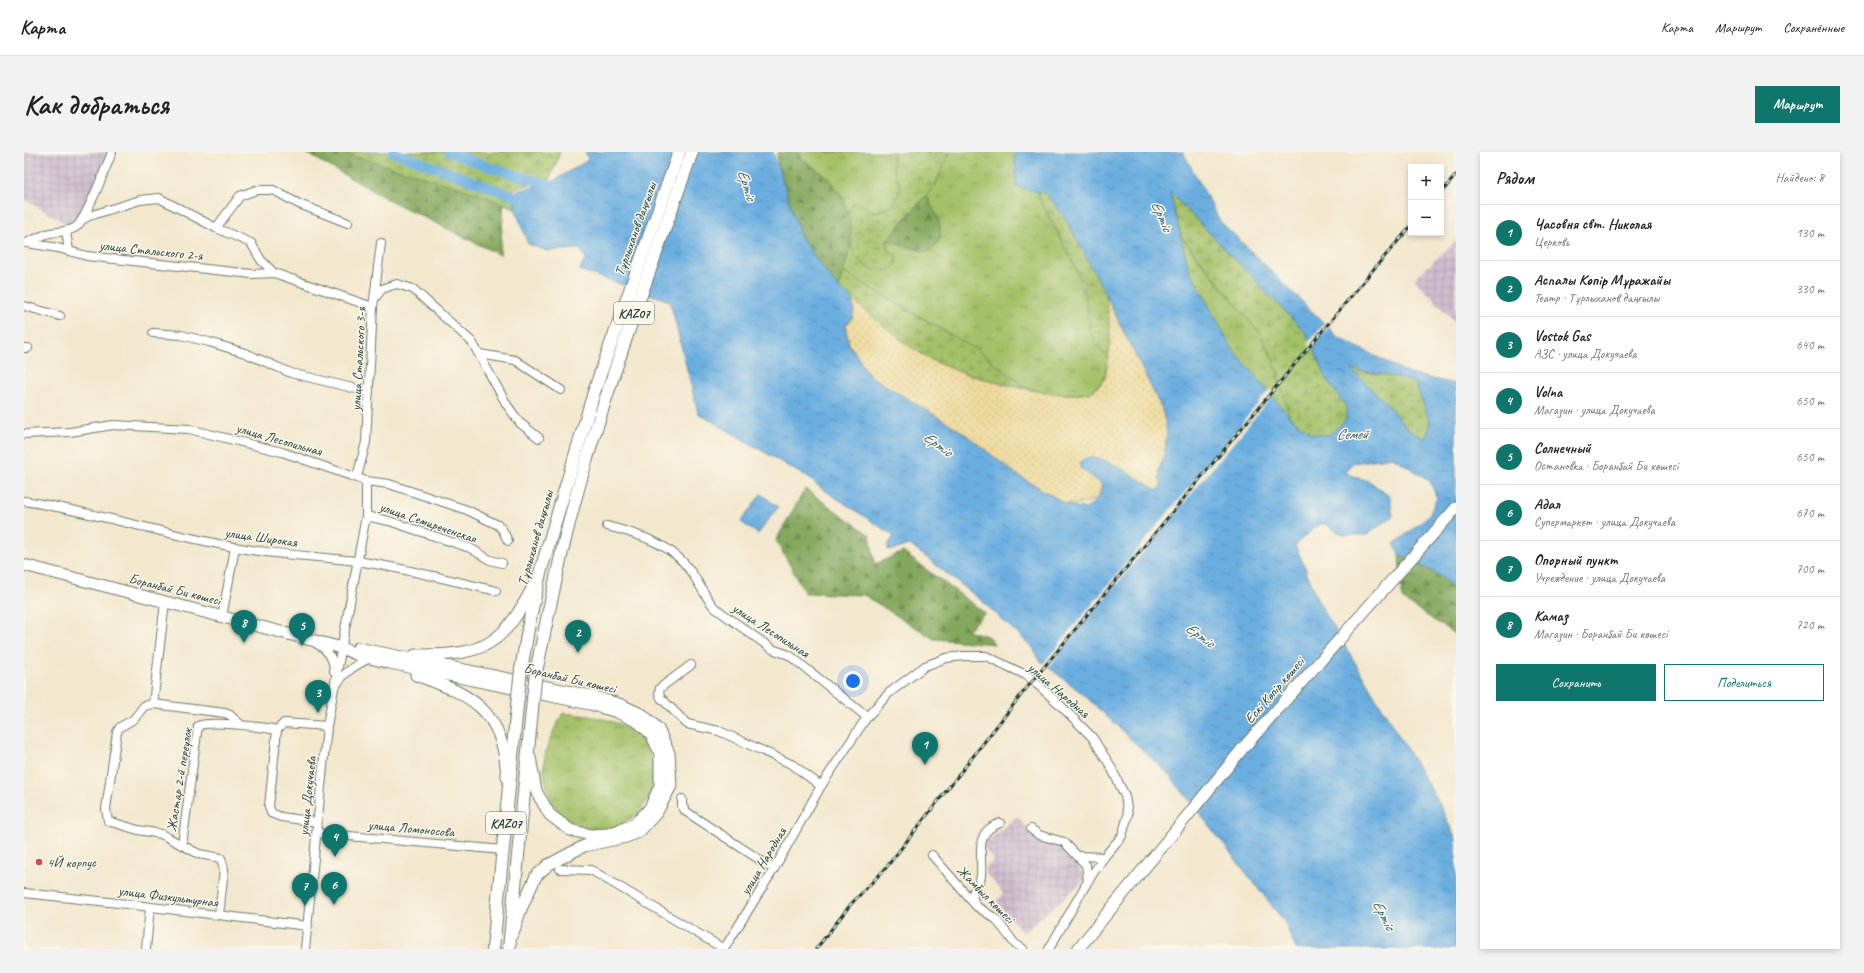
<!DOCTYPE html>
<html lang="ru">
<head>
<meta charset="utf-8">
<style>
	:root { --surface:#fff; --page:#f2f2f2; --text:#222; --muted:#767676; --line:#e0e0e0; --accent:#0f766e }
	body { margin:0; font-family:Caveat,sans-serif; background:var(--page); color:var(--text) }
	.controls { position:absolute; right:12px; top:12px; display:grid; overflow:hidden; border-radius:0px; box-shadow:0 2px 6px #0003 }
	.controls button { width:36px; height:36px; display:grid; place-items:center; padding:0; border:0; border-bottom:1px solid var(--line); background:var(--surface); color:var(--text); font:20px sans-serif }
	.you { position:absolute; left:829px; top:529px; width:14px; height:14px; margin:-10px; border:3px solid #fff; border-radius:50%; background:#1a73e8; box-shadow:0 0 0 6px #1a73e833 }
	.badge { display:grid; place-items:center; width:26px; height:26px; border-radius:50%; background:var(--accent); color:#fff; font-size:13px; font-weight:700 }
	.pin { position:absolute; translate:-50% -33px; filter:drop-shadow(0 1px 2px #0008) }
	.pin::after { content:''; position:absolute; top:21px; width:14px; height:12px; background:inherit; clip-path:polygon(0 0,100% 0,50% 100%) }
	.list { margin:0; padding:0; list-style:none }
	h2 { display:flex; justify-content:space-between; align-items:center; height:52px; margin:0; padding:0 16px; font-size:17px }
	h2 small { font-size:13px; font-weight:400; color:var(--muted) }
	.list li { display:grid; grid-template-columns:26px 1fr auto; gap:12px; align-items:center; box-sizing:border-box; height:56px; padding:0 16px; border-top:1px solid var(--line) }
	.list b { display:block; font-size:15px; white-space:nowrap }
	.list p { margin:0; font-size:13px; white-space:nowrap; color:var(--muted) }
	.list em { font-size:13px; font-style:normal; color:var(--muted) }
	.actions { display:flex; gap:8px; padding:12px 16px }
	.actions a { flex:1; padding:9px 0; border:1px solid var(--accent); border-radius:0px; text-align:center; font-size:14px; color:var(--accent) }
	.actions .main { background:var(--accent); color:#fff }
	.map { position:relative; flex:none; width:1432px; height:797px; overflow:hidden; border-radius:0px }
	header { display:flex; align-items:center; gap:24px; box-sizing:border-box; height:56px; padding:0 20px; background:var(--surface); border-bottom:1px solid var(--line) }
	header strong { font-size:19px }
	nav { display:flex; gap:22px; margin-inline-start:auto; font-size:14px }
	.intro { display:flex; align-items:center; justify-content:space-between; box-sizing:border-box; height:96px; padding:0 24px }
	h1 { margin:0; font-size:28px }
	.button { padding:10px 18px; border-radius:0px; background:var(--accent); color:#fff; font-size:14px; font-weight:700 }
	main { display:flex; gap:24px; padding:0 24px }
	aside { flex:1; background:var(--surface); border-radius:0px; box-shadow:0 2px 6px #0003 }
	.map>svg:first-child { display:block }
	.industrial { fill:url(#industrial-grid) }
	.grass { fill:url(#grass-tufts); stroke:#627f4e }
	.forest { fill:url(#forest-firs); stroke:#517248 }
	.wetland { fill:url(#wetland-marsh); stroke:#627f4e }
	.sand { fill:url(#sand-dots); stroke:#868c69 }
	.water { fill:url(#water-ripples); stroke:#45768a; fill-rule:evenodd }
	.pier { fill:#f3e7cd }
	.lines { fill:none; stroke-linecap:round; stroke-linejoin:round }
	.river { stroke:#6baee0; stroke-width:10 }
	.minor-casing { stroke:#69786a; stroke-width:10 }
	.major-casing { stroke:#69786a; stroke-width:13 }
	.highway-casing { stroke:#69786a; stroke-width:14 }
	.minor { stroke:#fff; stroke-width:8 }
	.major { stroke:#fff; stroke-width:11 }
	.highway { stroke:#fff; stroke-width:12 }
	.rail-casing { stroke:#1f3d34; stroke-width:3 }
	.rail { stroke:#fbf7ec; stroke-width:1.5; stroke-dasharray:4.5; stroke-linecap:butt }
	.highway-bridge-casing { stroke:#69786a; stroke-width:14; stroke-linecap:butt }
	.highway-bridge { stroke:#fff; stroke-width:12 }
	.poi-dot { fill:#d1495b; stroke:#fbf7ec; stroke-width:1.5 }
	.labels { text-anchor:middle; stroke-width:3; stroke-linejoin:round; paint-order:stroke }
	.shield { fill:#fbf7ec; stroke:#61756b; stroke-width:1 }
	.shield-label { font-size:13px; font-weight:bold; fill:#1f3d34 }
	.street-label { font-size:14px; fill:#1f3d34; stroke:#fbf7ec }
	.poi-label { font-size:14px; fill:#1f3d34; stroke:#fbf7ec; text-anchor:start }
	.water-label { font-size:15px; font-style:italic; fill:#365f68; stroke:#fbf7ec }
</style>
</head>
<body>
<header>
<strong>Карта</strong>
<nav><a>Карта</a><a>Маршрут</a><a>Сохранённые</a></nav>
</header>
<div class="intro"><h1>Как добраться</h1><a class="button">Маршрут</a></div>
<main>
<div class="map">
<svg width="1432" height="797" viewBox="0 0 1432 797">
	<defs>
		<pattern id="industrial-grid" width="8" height="8" patternUnits="userSpaceOnUse"><rect width="8" height="8" fill="#cfbdce"/><path d="M0 4h8M4 0v8" fill="none" stroke="#b1a3b2"/></pattern>
		<pattern id="grass-tufts" width="24" height="20" patternUnits="userSpaceOnUse"><rect width="24" height="20" fill="#a4c168"/><path d="M3 7l-1-3M5 7V3M7 7l1-3M15 17l-1-3M17 17v-4M19 17l1-3" fill="none" stroke="#859e56"/></pattern>
		<pattern id="forest-firs" width="22" height="20" patternUnits="userSpaceOnUse"><rect width="22" height="20" fill="#83a75c"/><path d="M5 1l3.5 6h-7zM16 11l3.5 6h-7z" fill="#6b894d"/></pattern>
		<pattern id="wetland-marsh" width="20" height="14" patternUnits="userSpaceOnUse"><rect width="20" height="14" fill="#a4c168"/><path d="M1 5h8M5 5V1M11 12h8M15 12V8" fill="none" stroke="#859e56"/></pattern>
		<pattern id="sand-dots" width="8" height="8" patternUnits="userSpaceOnUse"><rect width="8" height="8" fill="#eeda9e"/><path d="M2 2h.1M6 6h.1" fill="none" stroke="#ccbc89" stroke-width="1.8" stroke-linecap="round"/></pattern>
		<pattern id="water-ripples" width="26" height="14" patternUnits="userSpaceOnUse"><rect width="26" height="14" fill="#6baee0"/><path d="M2 4q2-2 4 0t4 0M15 11q2-2 4 0t4 0" fill="none" stroke="#578fb6"/></pattern>
	</defs>
	<rect width="100%" height="100%" fill="#fbf7ec"/>
	<filter id="ink" filterUnits="userSpaceOnUse"><feTurbulence type="fractalNoise" baseFrequency=".025" numOctaves="2"/><feDisplacementMap in="SourceGraphic" scale="8" xChannelSelector="R" yChannelSelector="G"/><feConvolveMatrix kernelMatrix="1 2 1 2 8 2 1 2 1" color-interpolation-filters="sRGB"/></filter>
	<filter id="wash" filterUnits="userSpaceOnUse"><feTurbulence type="fractalNoise" baseFrequency=".012" numOctaves="4" result="noise"/><feDisplacementMap in="SourceGraphic" scale="16" xChannelSelector="R" yChannelSelector="G"/><feGaussianBlur stdDeviation="0.9" result="paint"/><feColorMatrix in="noise" values="0 0 0 0 0 0 0 0 0 0 0 0 0 0 0 0 0 1.4 0 .05"/><feComposite in="paint" operator="in"/></filter>
	<g filter="url(#wash)">
		<rect width="100%" height="100%" fill="#f3e7cd"/>
		<!-- industrial -->
		<g class="industrial">
			<path d="M0 0H87L48 75 0 47Z"/>
			<path d="M1432 89V171L1390 127Z"/>
			<path d="M993 664 1019 694 1029 686 1063 726 999 781 972 749 980 742 959 718 970 708 958 694Z"/>
		</g>
		<!-- grass -->
		<g class="grass">
			<path d="M774 0H869V16L876 35 872 49 866 56 852 60 844 58 840 54 828 53 824 62 820 48 776 5Z"/>
			<path d="M926 0H991L992 35 1013 38 1018 52 1050 111 1064 153 1066 178 1072 193 1084 206 1079 229 1067 240 1053 242H1029L1002 236 953 198 819 120 827 92 831 104 863 97 864 88 899 99 915 70 902 43 911 34Z"/>
			<path d="M1157 85 1236 182 1250 209 1266 265 1207 195 1164 115Z"/>
			<path d="M539 561C558 563 578 565 595 572 648 595 637 670 580 677 569 679 558 676 549 670 540 665 532 659 528 649 512 614 522 592 539 561Z"/>
		</g>
		<!-- forest -->
		<g class="forest">
			<path d="M280 0H512L481 37 476 103 363 47Z"/>
			<path d="M753 0H774L776 5 807 28 820 48 827 74V92L815 136 796 113 776 83 754 12Z"/>
			<path d="M902 43C912 63 927 81 906 99H899L864 88Z"/>
			<path d="M781 337 846 383 851 412 879 400 961 461 942 479C952 482 966 481 970 492L910 487 840 443 781 441 752 388Z"/>
			<path d="M1375 402 1415 423 1432 437V483L1378 447Z"/>
		</g>
		<!-- wetland -->
		<g class="wetland">
			<path d="M316 0H536L526 27 490 37 491 56 435 35Z"/>
			<path d="M869 0H926L911 34 893 53 864 87 863 97 873 104 872 112 865 119 845 117 831 104 827 92V74L824 62 828 53 833 50 845 58 852 60 866 56 872 49 876 35 869 16Z"/>
			<path d="M1013 38C1016 39 1020 40 1022 41 1035 51 1076 125 1081 142 1088 163 1088 185 1084 206L1072 193 1066 178 1059 129 1018 52Z"/>
			<path d="M1145 39 1282 181 1305 231 1322 254V268L1305 283 1287 282 1266 265 1250 209 1236 182 1157 84Z"/>
			<path d="M819 120 953 198 1002 236C956 227 908 214 870 184 851 169 834 151 815 136Z"/>
			<path d="M1326 217C1348 222 1370 222 1391 231L1407 272 1401 287 1383 276 1363 252Z"/>
		</g>
		<!-- sand -->
		<path class="sand" d="M1081 142 1139 259 1143 280 1141 300 1135 318 1137 335 1133 338 1102 320 1078 331 1075 345 1061 351 1042 352 992 322 937 279 846 224 825 192 822 178V173L829 165 830 156 827 146C854 169 879 193 911 210 938 224 1039 251 1067 240 1070 239 1078 232 1080 228 1082 223 1083 216 1084 210 1088 184 1086 168 1081 142Z"/>
		<!-- water -->
		<g class="water">
			<path d="M561 0H749L776 83 796 113 815 136 827 146 830 156 829 165 822 173V178L825 192 846 224 937 279 992 322 1042 352 1062 357 1075 345 1078 332 1056 316V310C1061 306 1067 304 1074 306 1090 310 1117 329 1133 338L1137 335 1135 318 1141 300 1143 280 1139 259 1072 123 1044 71 1030 51 1021 41 992 35 991 0H1159L1196 69 1314 185 1386 222 1432 232V437L1415 423 1375 402 1370 392 1404 365 1413 346 1406 329 1369 305 1328 311 1322 321 1347 330 1366 345 1369 364 1343 383H1319L1301 372H1296L1271 393 1281 415 1293 447 1415 651 1432 688V797H1272L1260 769 1147 625 1058 541 1013 506 1010 497 957 448 886 393C878 394 872 399 864 398V392L869 386V383L797 336 786 327 674 261 646 149 555 118 562 107 556 97 523 99 504 92 491 56 493 39 526 31 564 8ZM1146 40 1282 181 1305 231 1322 254V268L1305 283 1287 282 1266 265 1207 195 1164 115ZM1327 217C1349 222 1371 222 1391 231L1407 272 1401 287 1383 276 1363 252Z"/>
			<path d="M737 342 754 355 734 382 717 370Z"/>
		</g>
		<!-- pier -->
		<g class="pier">
			<path d="M1302 170 1306 174 1287 197 1284 191Z"/>
			<path d="M1246 237 1250 242 1023 516 1018 513Z"/>
		</g>
		<g class="lines">
			<!-- river -->
			<g class="river">
				<path d="M369 0 504 49"/>
				<path d="M425 0 465 15 535 36"/>
			</g>
		</g>
	</g>
	<g filter="url(#ink)">
		<g class="lines">
			<!-- minor casing -->
			<g class="minor-casing">
				<g id="minor">
					<path d="M58 68 65 64 116 48 135 46 192 76 227 91 237 108 250 121"/>
					<path d="M192 76 216 44 232 38H249L275 52 324 71"/>
					<path d="M42 79 45 99"/>
					<path d="M2 91C9 88 16 85 22 82 32 79 44 81 52 75 61 69 83 13 88 0"/>
					<path d="M3 91 34 96 63 104 228 122 250 121 349 155"/>
					<path d="M351 146 358 137 366 134 373 132 389 137 448 190 483 253 496 271 515 286"/>
					<path d="M0 154 36 164"/>
					<path d="M129 181 157 183 185 190 221 201 267 221 345 240"/>
					<path d="M0 196H4"/>
					<path d="M456 202 491 208 537 238"/>
					<path d="M0 282 46 280 89 273 165 277 258 300 342 329 365 332 443 358 474 373 478 377 484 389"/>
					<path d="M333 325 342 290 349 155 357 91"/>
					<path d="M0 349C71 360 139 382 210 395 250 403 292 404 333 409 380 416 426 428 472 439"/>
					<path d="M342 364 365 369 446 396 466 408 478 411"/>
					<path d="M583 374C614 382 649 392 667 420 676 432 681 445 691 456L748 497 765 503 843 565"/>
					<path d="M198 465 211 396"/>
					<path d="M293 492C304 498 310 507 310 519"/>
					<path d="M667 513 636 536 635 541 637 546 663 572 695 579 724 592 769 613 797 634"/>
					<path d="M313 532C321 519 332 513 346 506"/>
					<path d="M129 552 141 450"/>
					<path d="M658 647V653L661 659 750 717"/>
					<path d="M293 670 257 665 247 661 245 654 253 578 260 571 303 574"/>
					<path d="M1007 677 1015 683 1040 690 1062 713 1064 729"/>
					<path d="M292 681 479 698"/>
					<path d="M158 693 174 574C183 568 239 575 253 578"/>
					<path d="M908 703 952 754 972 767 991 792 999 797"/>
					<path d="M1055 704 1080 705"/>
					<path d="M536 717 567 718 700 797"/>
					<path d="M0 741 94 751 284 774"/>
					<path d="M951 752C944 736 956 737 957 724 959 702 949 680 976 671"/>
					<path d="M195 763 200 717 197 706 175 702 137 682 114 678 84 669 82 657 93 580 96 575 110 567 120 554 129 552 201 561 206 563 216 572"/>
					<path d="M122 797 126 755"/>
					<path d="M281 797 303 574 342 364V329"/>
					<path d="M700 797 750 717 797 634 843 565 865 541 901 514 922 506 940 504H962L1004 524 1033 550 1068 585 1086 613 1101 644 1104 663 1098 684 1080 705 1064 729 1025 797"/>
				</g>
			</g>
			<!-- major casing -->
			<g class="major-casing">
				<g id="major">
					<path d="M0 413 318 496 334 503 366 511 566 552 593 560 614 570 627 582 636 601V634L626 656 610 673 584 682 567 683 546 678 526 663 512 639 506 605"/>
					<path d="M334 496 567 544 595 552 619 563 634 577 645 601 647 634 633 660 615 680 602 685 560 694 524 713 512 724 497 757 489 781"/>
					<path d="M391 503C463 504 480 492 512 429"/>
					<path d="M392 523C449 543 479 558 483 625"/>
					<path d="M1054 797 1219 596 1432 356"/>
				</g>
			</g>
			<!-- highway casing -->
			<g class="highway-casing">
				<g id="highway">
					<path d="M497 518 506 466 516 421 571 237 655 0"/>
					<path d="M512 520C526 454 539 388 558 323 590 214 630 107 668 0"/>
					<path d="M469 797 494 544"/>
					<path d="M485 797 509 547"/>
				</g>
			</g>
			<!-- minor -->
			<use href="#minor" class="minor"/>
			<!-- major -->
			<use href="#major" class="major"/>
			<!-- highway -->
			<use href="#highway" class="highway"/>
			<!-- rail casing -->
			<g class="rail-casing">
				<g id="rail">
					<path d="M1417 41 1432 23"/>
					<path d="M792 797 827 752 861 717 1001 538 1348 119 1387 74"/>
				</g>
			</g>
			<!-- rail -->
			<use href="#rail" class="rail"/>
			<!-- highway-bridge casing -->
			<g class="highway-bridge-casing">
				<g id="highway-bridge">
					<path d="M494 544 497 518"/>
					<path d="M509 547 512 520"/>
				</g>
			</g>
			<!-- highway-bridge -->
			<use href="#highway-bridge" class="highway-bridge"/>
		</g>
	</g>
	<!-- markers -->
	<circle class="poi-dot" cx="15" cy="710" r="4"/>
	<g class="labels">
		<!-- shield labels -->
		<g class="shield">
			<rect x="590" y="150" width="40" height="22" rx="3"/>
			<rect x="462" y="660" width="40" height="22" rx="3"/>
		</g>
		<g class="shield-label">
			<text x="610" y="166">KAZ07</text>
			<text x="482" y="676">KAZ07</text>
		</g>
		<!-- street labels -->
		<g class="street-label">
			<text transform="translate(611 77) rotate(-70)" y="5">Тұрлыханов даңғылы</text>
			<text transform="translate(127 98) rotate(6)" y="5">улица Стальского 2-я</text>
			<text transform="translate(334 207) rotate(-87)" y="5">улица Стальского 3-я</text>
			<text transform="translate(255 287) rotate(16)" y="5">улица Лесопильная</text>
			<text transform="translate(404 370) rotate(19)" y="5">улица Семиреченская</text>
			<text transform="translate(237 385) rotate(8)" y="5">улица Широкая</text>
			<text transform="translate(511 386) rotate(-74)" y="5">Тұрлыханов даңғылы</text>
			<text transform="translate(151 437) rotate(14)" y="5">Боранбай Би көшесі</text>
			<text transform="translate(747 478) rotate(33)" y="5">улица Лесопильная</text>
			<text transform="translate(546 526) rotate(13)" y="5">Боранбай Би көшесі</text>
			<text transform="translate(1035 538) rotate(41)" y="5">улица Народная</text>
			<text transform="translate(1250 538) rotate(-49)" y="5">Ескі Көпір көшесі</text>
			<text transform="translate(155 628) rotate(-81)" y="5">Жастар 2-й переулок</text>
			<text transform="translate(283 644) rotate(-84)" y="5">улица Докучаева</text>
			<text transform="translate(387 676) rotate(5)" y="5">улица Ломоносова</text>
			<text transform="translate(739 709) rotate(-59)" y="5">улица Народная</text>
			<text transform="translate(962 742) rotate(45)" y="5">Жамбыл көшесі</text>
			<text transform="translate(144 744) rotate(7)" y="5">улица Физкультурная</text>
		</g>
		<!-- poi labels -->
		<g class="poi-label">
			<text x="23" y="715">4Й корпус</text>
		</g>
		<!-- water labels -->
		<g class="water-label">
			<text transform="translate(723 33) rotate(72)" y="5">Ертіс</text>
			<text transform="translate(1138 64) rotate(66)" y="5">Ертіс</text>
			<text transform="translate(1328 282) rotate(-1)" y="5">Семей</text>
			<text transform="translate(914 292) rotate(36)" y="5">Ертіс</text>
			<text transform="translate(1176 483) rotate(36)" y="5">Ертіс</text>
			<text transform="translate(1360 763) rotate(62)" y="5">Ертіс</text>
		</g>
	</g>
</svg>
<div class="controls">
<button>+</button>
<button>−</button>
</div>
<div class="you"></div>
<div class="pin badge" style="left:901px;top:613px">1</div>
<div class="pin badge" style="left:554px;top:501px">2</div>
<div class="pin badge" style="left:294px;top:561px">3</div>
<div class="pin badge" style="left:311px;top:705px">4</div>
<div class="pin badge" style="left:278px;top:494px">5</div>
<div class="pin badge" style="left:310px;top:753px">6</div>
<div class="pin badge" style="left:281px;top:754px">7</div>
<div class="pin badge" style="left:220px;top:491px">8</div>
</div>
<aside>
<h2>Рядом<small>Найдено: 8</small></h2>
<ul class="list">
<li><span class="badge">1</span><div><b>Часовня свт. Николая</b><p>Церковь</p></div><em>130 m</em></li>
<li><span class="badge">2</span><div><b>Аспалы Көпір Мұражайы</b><p>Театр · Тұрлыханов даңғылы</p></div><em>330 m</em></li>
<li><span class="badge">3</span><div><b>Vostok Gas</b><p>АЗС · улица Докучаева</p></div><em>640 m</em></li>
<li><span class="badge">4</span><div><b>Volna</b><p>Магазин · улица Докучаева</p></div><em>650 m</em></li>
<li><span class="badge">5</span><div><b>Солнечный</b><p>Остановка · Боранбай Би көшесі</p></div><em>650 m</em></li>
<li><span class="badge">6</span><div><b>Адал</b><p>Супермаркет · улица Докучаева</p></div><em>670 m</em></li>
<li><span class="badge">7</span><div><b>Опорный пункт</b><p>Учреждение · улица Докучаева</p></div><em>700 m</em></li>
<li><span class="badge">8</span><div><b>Камаз</b><p>Магазин · Боранбай Би көшесі</p></div><em>720 m</em></li>
</ul>
<div class="actions"><a class="main">Сохранить</a><a>Поделиться</a></div>
</aside>
</main>
</body>
</html>
